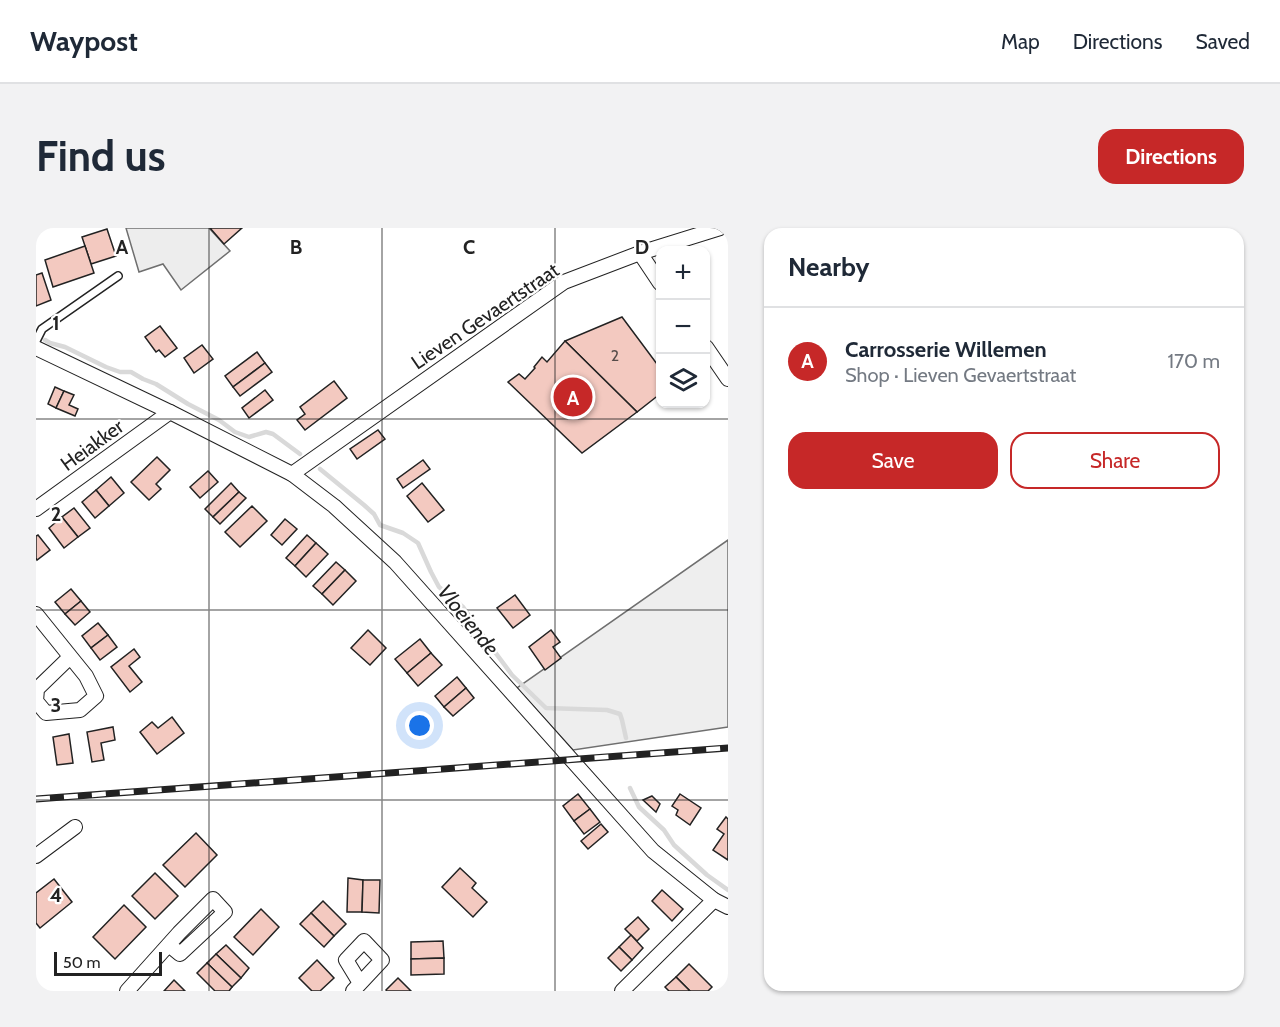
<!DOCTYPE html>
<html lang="en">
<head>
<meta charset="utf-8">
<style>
	:root { --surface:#fff; --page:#f2f2f3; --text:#1f2937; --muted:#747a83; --line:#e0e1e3; --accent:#c62828 }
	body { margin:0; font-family:Cabin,sans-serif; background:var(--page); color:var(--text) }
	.controls { position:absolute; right:18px; top:18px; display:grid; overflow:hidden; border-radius:12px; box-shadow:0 2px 4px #0004 }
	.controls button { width:54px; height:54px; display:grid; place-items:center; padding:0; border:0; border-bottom:2px solid var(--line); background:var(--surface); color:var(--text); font:30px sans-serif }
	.scale { position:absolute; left:18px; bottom:15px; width:108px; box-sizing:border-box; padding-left:6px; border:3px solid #222; border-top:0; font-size:16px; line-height:21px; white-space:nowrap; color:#222; -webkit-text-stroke:4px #fff; paint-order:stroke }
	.you { position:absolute; left:384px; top:498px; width:21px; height:21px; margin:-15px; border:4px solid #fff; border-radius:50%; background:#1a73e8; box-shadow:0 0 0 9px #1a73e833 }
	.badge { display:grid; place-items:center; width:39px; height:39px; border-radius:50%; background:var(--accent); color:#fff; font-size:20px; font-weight:700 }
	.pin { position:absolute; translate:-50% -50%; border:3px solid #fff; box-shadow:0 2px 6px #0006 }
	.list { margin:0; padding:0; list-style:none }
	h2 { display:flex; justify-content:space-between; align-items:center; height:78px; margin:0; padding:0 24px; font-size:26px }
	h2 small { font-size:20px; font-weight:400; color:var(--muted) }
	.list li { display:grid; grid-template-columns:39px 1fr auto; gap:18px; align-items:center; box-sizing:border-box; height:108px; padding:0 24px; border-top:2px solid var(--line) }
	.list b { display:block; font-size:22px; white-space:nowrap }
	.list p { margin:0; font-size:20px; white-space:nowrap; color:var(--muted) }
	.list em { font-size:20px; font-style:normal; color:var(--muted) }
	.actions { display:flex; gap:12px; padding:18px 24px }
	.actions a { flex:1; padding:14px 0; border:2px solid var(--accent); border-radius:18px; text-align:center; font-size:21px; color:var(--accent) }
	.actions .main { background:var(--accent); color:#fff }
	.icon { flex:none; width:33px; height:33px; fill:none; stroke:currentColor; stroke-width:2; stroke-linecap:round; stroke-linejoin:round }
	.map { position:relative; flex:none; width:692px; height:763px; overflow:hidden; border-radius:18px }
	header { display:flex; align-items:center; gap:36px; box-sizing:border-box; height:84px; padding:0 30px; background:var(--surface); border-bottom:2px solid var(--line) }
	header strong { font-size:28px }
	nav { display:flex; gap:33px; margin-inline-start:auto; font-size:21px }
	.intro { display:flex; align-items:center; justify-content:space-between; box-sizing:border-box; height:144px; padding:0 36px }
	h1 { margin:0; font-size:42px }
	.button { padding:15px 27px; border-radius:18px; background:var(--accent); color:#fff; font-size:21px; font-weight:700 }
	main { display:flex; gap:36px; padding:0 36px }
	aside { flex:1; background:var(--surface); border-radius:18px; box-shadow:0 2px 4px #0004 }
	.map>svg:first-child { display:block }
	.green { fill:#eee; stroke:#6f6f6f; stroke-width:1.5 }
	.parking { fill:#ededed; stroke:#6f6f6f; stroke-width:1.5 }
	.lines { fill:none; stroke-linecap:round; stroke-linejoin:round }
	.stream { stroke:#d9d9d9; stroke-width:4.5 }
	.building { fill:#f3c9c0; stroke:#222; stroke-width:1.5 }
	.lane-casing { stroke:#222; stroke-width:10 }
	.street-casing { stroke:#222; stroke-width:16 }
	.lane { stroke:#fff; stroke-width:7 }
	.street { stroke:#fff; stroke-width:14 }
	.rail-casing { stroke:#222; stroke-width:7 }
	.rail { stroke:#fff; stroke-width:4.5; stroke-dasharray:14; stroke-linecap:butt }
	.grid { fill:none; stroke:#222; stroke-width:1.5; stroke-opacity:0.55 }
	.labels { text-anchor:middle; stroke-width:4.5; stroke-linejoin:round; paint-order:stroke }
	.number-label { font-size:16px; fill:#564c4a }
	.street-label { font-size:20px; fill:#222; stroke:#fff }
	.water-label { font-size:21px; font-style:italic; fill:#222; stroke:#fff }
	.grid-label { font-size:20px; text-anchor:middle; font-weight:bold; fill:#222; stroke:#fff; stroke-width:4.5; stroke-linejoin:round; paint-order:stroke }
</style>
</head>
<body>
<header>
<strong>Waypost</strong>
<nav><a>Map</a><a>Directions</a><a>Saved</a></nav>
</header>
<div class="intro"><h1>Find us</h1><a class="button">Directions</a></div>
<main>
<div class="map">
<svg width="692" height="763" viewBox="0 0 692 763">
	<rect width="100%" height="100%" fill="#fff"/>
	<!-- green -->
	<path class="green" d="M692 312V499L537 522 481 460Z"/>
	<!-- parking -->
	<path class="parking" d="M90 0H173L194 23 145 62 127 36 103 44Z"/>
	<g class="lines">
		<!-- stream -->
		<g class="stream">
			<path d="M9 112 14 115 29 119 70 139 84 144H95L107 151 120 156 152 176 183 192 199 204 213 209 230 204 237 206 264 226"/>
			<path d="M284 241 328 277 338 286 344 297 367 305 382 315 395 344 403 359 427 379 453 416 476 447 510 480 571 482 584 486 586 492 590 510"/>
			<path d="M594 560 603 579 628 602 638 617 671 647 692 662"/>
		</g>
	</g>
	<!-- building -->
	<g class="building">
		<path d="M174 0H206L188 16Z"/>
		<path d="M71 1 80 28 55 36 46 9Z"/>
		<path d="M49 18 58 45 17 59 9 32Z"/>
		<path d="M6 45 15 72 0 78V47Z"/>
		<path d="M586 89 624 140V166L601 184 529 113Z"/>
		<path d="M124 98 141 120 129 129 123 122 120 124 109 109Z"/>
		<path d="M529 113 601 184 546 225 472 154 483 146 489 151 499 140 498 139 506 129 511 134Z"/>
		<path d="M166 117 177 131 158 145 148 130Z"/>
		<path d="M221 124 229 135 197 159 189 148Z"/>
		<path d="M229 135 236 144 204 168 197 159Z"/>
		<path d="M298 153 311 170 269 202 261 192 269 186 264 179Z"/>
		<path d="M19 159 28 163 20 180 12 176Z"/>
		<path d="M229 162 237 172 213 190 206 180Z"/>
		<path d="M28 163 38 167 33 177 42 181 39 188 20 180Z"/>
		<path d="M342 202 349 211 321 231 314 221Z"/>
		<path d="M121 229 134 242 120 256 125 261 113 272 95 254Z"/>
		<path d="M387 232 394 241 367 260 361 251Z"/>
		<path d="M172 243 182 254 164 270 154 259Z"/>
		<path d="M75 249 88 265 73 278 60 262Z"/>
		<path d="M195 255 203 264 177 289 169 281Z"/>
		<path d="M386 255 408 282 392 294 371 268Z"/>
		<path d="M60 262 73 278 59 290 46 274Z"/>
		<path d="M203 264 210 270 184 296 177 289Z"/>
		<path d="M216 278 231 293 204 319 189 304Z"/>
		<path d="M38 280 54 300 42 309 26 289Z"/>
		<path d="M26 289 42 309 28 320 13 300Z"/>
		<path d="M249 291 261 301 246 317 235 307Z"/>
		<path d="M2 307 14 322 1 332 0 330V308Z"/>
		<path d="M271 307 280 315 259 338 250 330Z"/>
		<path d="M280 315 292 326 270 349 259 338Z"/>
		<path d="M300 334 309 342 286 366 277 358Z"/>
		<path d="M309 342 320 353 297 377 286 366Z"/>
		<path d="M35 361 45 373 29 386 19 374Z"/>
		<path d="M479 367 494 387 477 400 461 380Z"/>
		<path d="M45 373 54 384 39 397 29 386Z"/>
		<path d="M62 395 72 407 55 420 46 408Z"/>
		<path d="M332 402 350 420 334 437 315 420Z"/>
		<path d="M515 402 524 414 517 419 525 430 509 442 493 419Z"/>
		<path d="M72 407 81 419 64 432 55 420Z"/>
		<path d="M384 411 395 425 371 445 359 431Z"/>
		<path d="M98 421 104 429 93 438 106 454 94 464 75 439Z"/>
		<path d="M395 425 406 437 382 458 371 445Z"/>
		<path d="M421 449 430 460 408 479 399 468Z"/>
		<path d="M430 460 438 470 417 488 408 479Z"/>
		<path d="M136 489 148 505 121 526 104 504 116 494 122 500Z"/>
		<path d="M77 499 79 512 65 515 68 532 56 534 51 504Z"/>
		<path d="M33 506 37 535 21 537 17 509Z"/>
		<path d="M542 566 554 581 538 593 527 578Z"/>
		<path d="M644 566 665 580 654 597 640 587 642 582 636 578Z"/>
		<path d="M616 568 624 576 620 584 607 572Z"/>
		<path d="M554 581 564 594 548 606 538 593Z"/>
		<path d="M690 589 692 591V632L677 622 688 606 681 601Z"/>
		<path d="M565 596 572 604 552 621 545 613Z"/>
		<path d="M160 605 181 627 149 659 127 637Z"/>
		<path d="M424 640 440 655 436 660 451 674 437 689 406 659Z"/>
		<path d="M119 645 142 668 119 691 96 668Z"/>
		<path d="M312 650 327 652 326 684H311Z"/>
		<path d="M18 651 36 674 4 700 0 695V665Z"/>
		<path d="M327 652H344L343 685 326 684Z"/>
		<path d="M626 662 647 681 636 693 616 673Z"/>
		<path d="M287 673 310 696 298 708 275 685Z"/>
		<path d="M88 677 110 699 79 731 57 709Z"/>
		<path d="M225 681 243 699 217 727 198 709Z"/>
		<path d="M275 685 298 708 288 719 264 696Z"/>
		<path d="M602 689 613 701 601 713 589 701Z"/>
		<path d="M595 707 607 720 596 732 583 719Z"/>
		<path d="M407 713 408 730 375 731V714Z"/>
		<path d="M190 717 213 740 205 750 180 726Z"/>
		<path d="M583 719 596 732 585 743 572 730Z"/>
		<path d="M180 726 205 750 196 759 171 735Z"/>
		<path d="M408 730V746L375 747V731Z"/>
		<path d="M281 732 298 750 284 763H276L263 750Z"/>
		<path d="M171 735 196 759 193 763H179L161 745Z"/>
		<path d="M653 736 676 759 672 763H654L640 749Z"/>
		<path d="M640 749 654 763H633L629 759Z"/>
		<path d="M362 750 375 763H351L350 762Z"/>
		<path d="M138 752 149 763H128Z"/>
	</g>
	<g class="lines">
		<!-- lane casing -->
		<g class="lane-casing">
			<path id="lane" d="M0 113 6 101 82 48"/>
		</g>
		<!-- street casing -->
		<g class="street-casing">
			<g id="street">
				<path d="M604 25 624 55"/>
				<path d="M670 119 692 151"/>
				<path d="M0 120 134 184 256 246 298 278 359 334 617 623 678 672 692 679"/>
				<path d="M256 246 528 54 604 25 684 0"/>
				<path d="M0 281 134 184"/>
				<path d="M0 386 50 448 60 468 44 482 10 485 0 473 1 461 34 429"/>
				<path d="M0 628 39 599"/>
				<path d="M91 763 143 705 177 671 189 684 144 726 133 717"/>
				<path d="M317 763 346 732 328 713 310 732 324 755"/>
				<path d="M586 763 678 672"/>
			</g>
		</g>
		<!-- lane -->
		<use href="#lane" class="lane"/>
		<!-- street -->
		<use href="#street" class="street"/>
		<!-- rail casing -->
		<g class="rail-casing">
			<path id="rail" d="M0 571 692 520"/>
		</g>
		<!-- rail -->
		<use href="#rail" class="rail"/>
	</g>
	<!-- grid -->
	<path class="grid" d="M173 0V763M346 0V763M519 0V763M0 191H692M0 382H692M0 572H692"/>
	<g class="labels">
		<!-- number labels -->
		<g class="number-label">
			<text x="579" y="133">2</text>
		</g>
		<!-- street labels -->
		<g class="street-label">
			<text transform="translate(449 88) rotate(-34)" y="7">Lieven Gevaertstraat</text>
			<text transform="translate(56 217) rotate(-36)" y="7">Heiakker</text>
		</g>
		<!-- water labels -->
		<g class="water-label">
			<text transform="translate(432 392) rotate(51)" y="7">Vloeiende</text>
		</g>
	</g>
	<g class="grid-label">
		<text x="86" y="26">A</text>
		<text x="260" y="26">B</text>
		<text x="433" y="26">C</text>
		<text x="606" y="26">D</text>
		<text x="20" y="102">1</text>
		<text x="20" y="293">2</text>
		<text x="20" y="484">3</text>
		<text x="20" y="674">4</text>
	</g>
</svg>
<div class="controls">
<button>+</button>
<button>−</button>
<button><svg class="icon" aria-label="layers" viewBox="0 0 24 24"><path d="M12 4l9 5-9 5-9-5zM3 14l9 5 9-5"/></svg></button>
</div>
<div class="scale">50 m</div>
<div class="you"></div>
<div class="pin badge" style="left:537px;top:169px">A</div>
</div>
<aside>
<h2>Nearby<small></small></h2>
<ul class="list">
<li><span class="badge">A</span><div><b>Carrosserie Willemen</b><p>Shop · Lieven Gevaertstraat</p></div><em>170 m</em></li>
</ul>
<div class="actions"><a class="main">Save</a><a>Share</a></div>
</aside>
</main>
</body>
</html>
